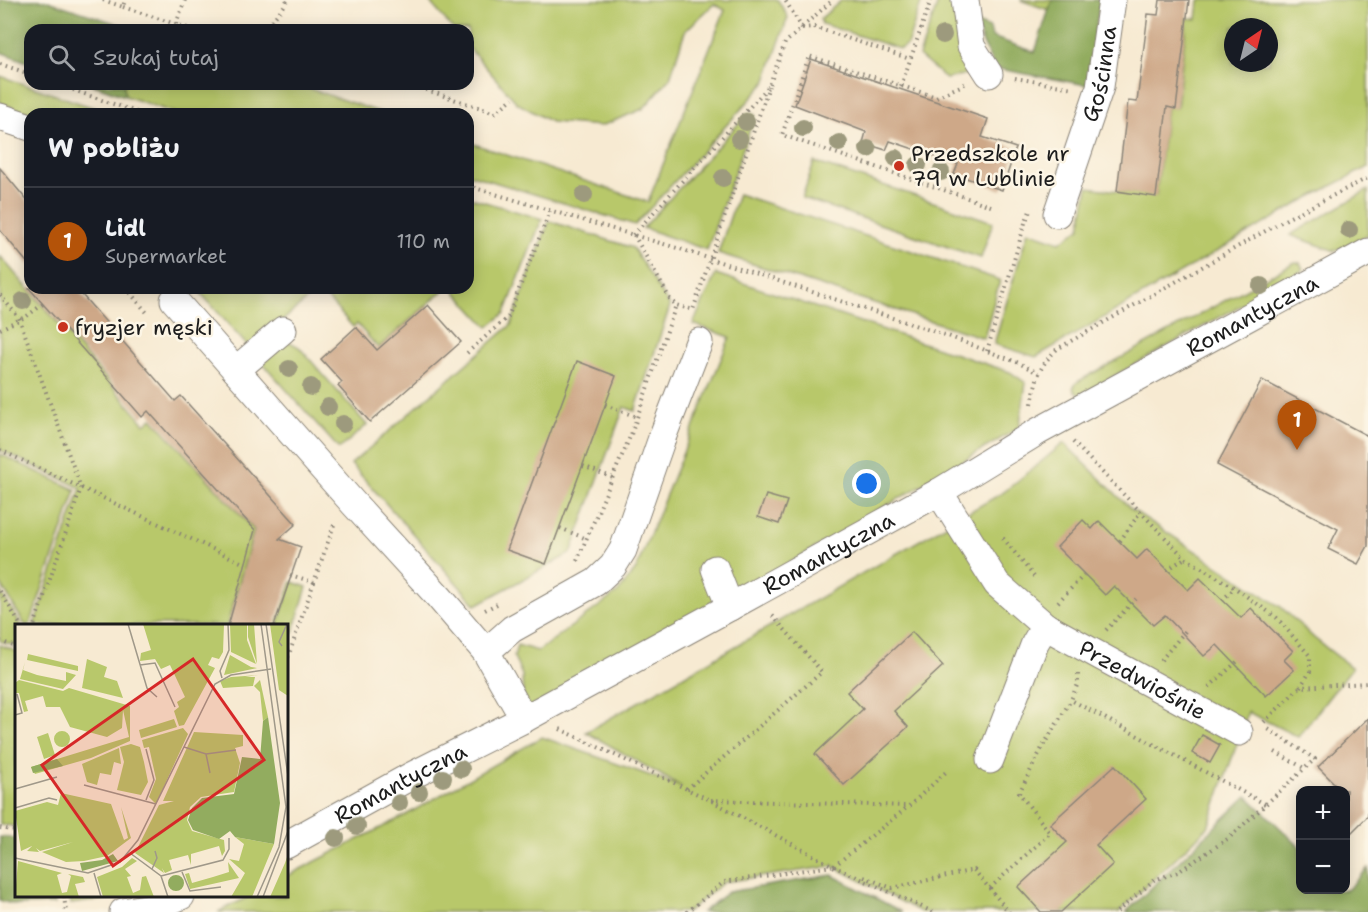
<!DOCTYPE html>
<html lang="pl">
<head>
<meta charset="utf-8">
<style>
	:root { --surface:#171b24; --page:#242831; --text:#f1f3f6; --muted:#9ea1a6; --line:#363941; --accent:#b45309 }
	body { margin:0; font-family:"Shantell Sans",sans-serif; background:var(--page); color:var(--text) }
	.controls { position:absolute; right:18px; bottom:18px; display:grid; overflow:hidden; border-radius:12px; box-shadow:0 3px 15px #0003 }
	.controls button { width:54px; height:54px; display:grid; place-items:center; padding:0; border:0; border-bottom:2px solid var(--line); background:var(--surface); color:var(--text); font:30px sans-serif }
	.compass { position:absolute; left:1224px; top:18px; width:54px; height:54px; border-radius:50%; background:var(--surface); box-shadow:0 3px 15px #0003; rotate:35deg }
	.you { position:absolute; left:867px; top:484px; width:21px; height:21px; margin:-15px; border:4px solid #fff; border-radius:50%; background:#1a73e8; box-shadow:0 0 0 9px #1a73e833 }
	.badge { display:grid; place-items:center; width:39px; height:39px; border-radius:50%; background:var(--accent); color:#fff; font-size:20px; font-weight:700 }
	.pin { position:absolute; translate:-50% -50px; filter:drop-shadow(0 2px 3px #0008) }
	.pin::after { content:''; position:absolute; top:32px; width:21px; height:18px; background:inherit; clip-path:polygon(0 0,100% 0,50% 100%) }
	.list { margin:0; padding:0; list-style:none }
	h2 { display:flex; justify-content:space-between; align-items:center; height:78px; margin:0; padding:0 24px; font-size:26px }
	h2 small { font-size:20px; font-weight:400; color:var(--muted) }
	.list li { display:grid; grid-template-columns:39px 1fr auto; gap:18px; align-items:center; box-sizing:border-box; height:108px; padding:0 24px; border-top:2px solid var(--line) }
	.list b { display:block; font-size:22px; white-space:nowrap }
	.list p { margin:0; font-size:20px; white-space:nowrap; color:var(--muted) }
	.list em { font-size:20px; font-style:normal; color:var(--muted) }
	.icon { flex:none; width:33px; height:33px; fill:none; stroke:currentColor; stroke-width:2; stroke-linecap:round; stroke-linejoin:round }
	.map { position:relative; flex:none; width:1368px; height:912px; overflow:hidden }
	.search { position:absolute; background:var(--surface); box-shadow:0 3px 15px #0003; left:24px; top:24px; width:450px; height:66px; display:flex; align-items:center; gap:15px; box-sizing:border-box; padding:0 21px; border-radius:18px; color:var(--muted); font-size:22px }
	.panel { position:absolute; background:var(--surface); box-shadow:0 3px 15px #0003; left:24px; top:108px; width:450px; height:186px; border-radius:18px }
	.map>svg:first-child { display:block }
	.green { fill:#b8c86b; stroke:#6a7244; stroke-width:1.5; fill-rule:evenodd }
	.forest { fill:#92ac5f; stroke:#57643e; stroke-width:1.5 }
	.building { fill:#cea888 }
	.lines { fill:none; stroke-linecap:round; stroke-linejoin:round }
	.minor-casing { stroke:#8a8377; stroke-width:29 }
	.path { stroke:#8a8377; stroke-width:4; stroke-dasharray:1.5 4.5; stroke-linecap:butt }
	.minor { stroke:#fff; stroke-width:27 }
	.tree { fill:#9d9a7d }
	.poi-dot { fill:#c8321e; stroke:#fcf5e5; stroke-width:2 }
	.labels { text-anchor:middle; stroke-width:5; stroke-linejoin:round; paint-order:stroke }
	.street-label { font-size:22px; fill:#1c1c1c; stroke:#fcf5e5 }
	.poi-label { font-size:22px; fill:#1c1c1c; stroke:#fcf5e5; text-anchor:start }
	.inset-road { fill:none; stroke:#9f9889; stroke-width:1.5 }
	.view { fill:#d62828; fill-opacity:0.15; stroke:#d62828; stroke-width:3 }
	.inset-edge { fill:none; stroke:#1c1c1c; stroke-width:3 }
</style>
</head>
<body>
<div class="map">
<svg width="1368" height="912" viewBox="0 0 1368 912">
	<rect width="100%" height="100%" fill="#fcf5e5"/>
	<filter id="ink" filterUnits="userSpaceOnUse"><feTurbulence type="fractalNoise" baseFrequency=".0167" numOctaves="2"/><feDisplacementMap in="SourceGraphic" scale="12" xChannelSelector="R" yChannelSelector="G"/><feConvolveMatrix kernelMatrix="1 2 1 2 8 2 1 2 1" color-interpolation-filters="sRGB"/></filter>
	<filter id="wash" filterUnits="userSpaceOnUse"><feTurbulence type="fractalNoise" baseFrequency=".008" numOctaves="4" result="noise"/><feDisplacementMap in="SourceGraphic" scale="24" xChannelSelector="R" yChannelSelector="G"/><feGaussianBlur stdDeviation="1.35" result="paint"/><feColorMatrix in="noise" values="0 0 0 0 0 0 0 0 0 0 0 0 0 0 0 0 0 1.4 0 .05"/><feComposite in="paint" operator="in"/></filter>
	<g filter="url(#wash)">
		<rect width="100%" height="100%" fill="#f7ead2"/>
		<!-- green -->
		<g class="green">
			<path d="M428 0H778L788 17 765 83 635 225 468 174V142L648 202 725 10 714 4 685 31 670 78 643 109 601 126 551 122 517 103 468 47V30H454Z"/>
			<path d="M842 0H922L907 45 900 49 822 24 820 19Z"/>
			<path d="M939 0H957L978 71 946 79 919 56Z"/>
			<path d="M1020 0H1052L1049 10Z"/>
			<path d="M1199 0H1368V167L1303 201 1036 357 994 344 1028 231 1060 242 1080 228 1088 187 1156 196 1167 107 1177 108 1187 18 1197 19ZM1233 27H1269V63H1233Z"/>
			<path d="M0 76 112 114H32L0 103Z"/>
			<path d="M91 84H296L385 114H177Z"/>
			<path d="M748 113 755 115 707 250 643 228Z"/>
			<path d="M814 162 993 222 981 258 802 198Z"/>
			<path d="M1368 190V235L1335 251 1290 235Z"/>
			<path d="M738 194 1000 280 984 338 718 253Z"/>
			<path d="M468 197 542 219 505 313 488 327 452 288H468Z"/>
			<path d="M549 221 633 248 670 306 635 411 624 407 571 553 476 605 351 464 511 325Z"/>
			<path d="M0 256 145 424 152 418 254 530 227 625H34L81 488 0 450Z"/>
			<path d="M1295 262 1300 263 1303 269 1299 273 1080 395 1075 392 1073 388 1077 382Z"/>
			<path d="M716 274 1010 372 1026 383 1019 428 524 719 522 675 514 657 517 645 538 651 618 592 636 569 730 337 693 324Z"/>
			<path d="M201 288H446L378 348 357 324 353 327 319 289 250 349 199 291Z"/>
			<path d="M284 342H290L299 347 367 425 339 449 259 359Z"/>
			<path d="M1064 443 1131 509 1281 607 1314 638 1352 668 1298 737 1248 712 1208 827 1119 912H921L833 866 724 882 687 912H218L250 896H286L287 876 404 816 542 737 682 787 586 732 1004 492Z"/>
			<path d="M0 454 76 490 30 625H25L0 583Z"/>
			<path d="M292 582 307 587 287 652 286 626 277 625Z"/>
			<path d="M0 591 21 625 16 626V646L0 641Z"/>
			<path d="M0 645 16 651V826L0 825Z"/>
			<path d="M70 896H129L71 904Z"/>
		</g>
		<!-- forest -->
		<g class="forest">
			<path d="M0 0H45L121 25V30H30V63L0 52Z"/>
			<path d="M1052 0H1100L1087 85 994 68 974 22 990 28 992 37 1035 52Z"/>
			<path d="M91 84H124L125 96Z"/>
			<path d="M1247 796 1300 847V890H1347L1368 868V912H1126Z"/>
			<path d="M0 837 16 838V896H54L55 904 17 905 0 901Z"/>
			<path d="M832 875 902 912H702L728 892Z"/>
		</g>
		<g id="blocks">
			<!-- building -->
			<g class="building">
				<path d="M1160 0H1189L1176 109 1167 107 1156 197 1117 191 1128 101 1137 102 1148 14 1158 15Z"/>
				<path d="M811 59 988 119 982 137 1016 148 1002 190 954 174 958 164 890 141 886 150 863 143 866 132 795 105Z"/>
				<path d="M0 168 30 204V266L0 230Z"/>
				<path d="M29 288H76L175 401 181 396 296 524 279 539 301 547 274 626H228L255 530 148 411 142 417Z"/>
				<path d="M428 305 461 342 370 422 338 386 342 382 321 359 356 327 377 350Z"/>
				<path d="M577 361 616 376 546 564 507 550Z"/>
				<path d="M1262 380 1368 436V546L1358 564 1328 549 1338 529 1217 465Z"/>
				<path d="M766 495 787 501 779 524 758 517Z"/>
				<path d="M1083 520 1092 529 1099 521 1137 559 1147 549 1188 590 1200 578 1241 618 1251 608 1293 651 1284 660 1294 670 1266 696 1217 645 1204 656 1165 615 1153 625 1114 586 1105 595 1057 547Z"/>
				<path d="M912 632 943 666 894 711 908 727 844 785 815 754 863 709 847 692Z"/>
				<path d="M1368 718V816L1346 838V790H1341L1318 767Z"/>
				<path d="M1202 735 1220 745 1210 763 1192 753Z"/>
				<path d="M1115 765 1146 799 1096 845 1113 864 1061 912H1041L1018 887 1067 842 1050 824Z"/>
			</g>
		</g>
	</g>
	<g filter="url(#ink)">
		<use href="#blocks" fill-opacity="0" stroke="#8a8377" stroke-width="1.5"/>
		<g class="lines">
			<!-- minor casing -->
			<g class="minor-casing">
				<g id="minor">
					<path d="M965 0 971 46 989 74"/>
					<path d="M0 117 30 127"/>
					<path id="s1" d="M1057 214 1100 87 1112 0"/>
					<path d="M174 300 354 504 439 597 486 652 524 719"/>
					<path d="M236 370 283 330"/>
					<path id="s2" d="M939 492 997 584 1045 626 1239 732"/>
					<path d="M715 569 730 607"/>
					<path d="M486 652 512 629 596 582 613 566 623 550 662 438 699 342"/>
					<path d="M990 760 1035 643 1045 626"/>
					<path id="s3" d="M286 845 411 776 524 719 730 607 939 492 1037 432 1368 252"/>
					<path d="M123 912 157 906 181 896"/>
				</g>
			</g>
			<!-- path -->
			<g class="path">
				<path d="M103 0 123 7 125 0"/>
				<path d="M123 7 194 30"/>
				<path d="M176 24 185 0"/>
				<path d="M802 27 833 0"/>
				<path d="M802 28 814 27 910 59"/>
				<path d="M264 30 284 6 287 0"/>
				<path d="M0 64 30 74"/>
				<path d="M1015 78 1072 88"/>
				<path d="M56 84 142 114"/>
				<path d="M409 84 495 113 513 98"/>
				<path d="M965 84 936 97 809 56 782 135 991 206"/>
				<path d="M901 86 931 0"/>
				<path d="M468 186 677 248 948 336 1019 363 1038 373"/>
				<path d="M633 235 769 86 785 43 802 28 785 0"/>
				<path d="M634 235 670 299 676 305"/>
				<path d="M126 288 149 315"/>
				<path d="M0 295 19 318 81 488 34 626"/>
				<path d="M0 329 27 316 43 304"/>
				<path d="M987 351 1025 223 1030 211"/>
				<path d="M467 353 508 317 550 211"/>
				<path d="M1032 404C1037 377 1037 369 1057 349L1290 217 1368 178"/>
				<path d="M605 405 637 417"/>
				<path d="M1073 442 1185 558 1235 588 1277 618 1310 656V672L1300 687 1368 683"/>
				<path d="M0 450 245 564"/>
				<path d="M583 466 613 478"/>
				<path d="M560 528 587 539"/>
				<path d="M1003 538 1036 579"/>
				<path d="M1120 541 1141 511"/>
				<path d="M577 561 632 432 676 305 693 310 769 86"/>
				<path d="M1167 570 1185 558"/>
				<path d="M290 575 314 582 335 522"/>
				<path d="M0 591 21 626"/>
				<path d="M1222 600 1235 588"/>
				<path d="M1058 602 1085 574"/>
				<path d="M485 610 499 603"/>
				<path d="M1106 630 1136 599"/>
				<path d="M0 641 16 647"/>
				<path d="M1161 660 1187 629"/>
				<path d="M286 663 314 582"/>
				<path d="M1078 674V683L1071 700 1265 804"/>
				<path d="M1209 687 1240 659"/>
				<path d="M1264 722 1300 687"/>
				<path d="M560 729 710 800 833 866 933 912"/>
				<path d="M1275 752 1304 768"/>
				<path d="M687 789 822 672 771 614"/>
				<path d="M711 800 907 806"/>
				<path d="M0 828 16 831"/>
				<path d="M834 866 909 806 947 771"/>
				<path d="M864 877 892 888 974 870 1009 912"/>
				<path d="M990 888 1050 833 1019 793 1042 748 1071 700"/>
				<path d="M64 896 66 912"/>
				<path d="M687 912 724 882 832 866"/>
				<path d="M1117 912 1154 880 1178 872 1229 838 1315 759 1265 727"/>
			</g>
			<!-- minor -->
			<use href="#minor" class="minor"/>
		</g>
		<!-- trees -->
		<g class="tree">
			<circle cx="943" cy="35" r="9"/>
			<circle cx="746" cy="122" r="9"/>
			<circle cx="803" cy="128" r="9"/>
			<circle cx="739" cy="139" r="9"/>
			<circle cx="839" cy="143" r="9"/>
			<circle cx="868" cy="149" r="9"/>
			<circle cx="896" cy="158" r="9"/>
			<circle cx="918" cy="165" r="9"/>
			<circle cx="941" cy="172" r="9"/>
			<circle cx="723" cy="178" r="9"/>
			<circle cx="584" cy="195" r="9"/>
			<circle cx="1349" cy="230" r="9"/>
			<circle cx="1261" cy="286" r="9"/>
			<circle cx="23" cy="301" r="9"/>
			<circle cx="289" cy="369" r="9"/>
			<circle cx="311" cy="387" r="9"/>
			<circle cx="328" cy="407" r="9"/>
			<circle cx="343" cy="424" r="9"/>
			<circle cx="461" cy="769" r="9"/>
			<circle cx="443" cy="778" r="9"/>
			<circle cx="419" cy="792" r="9"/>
			<circle cx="399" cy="803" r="9"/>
			<circle cx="357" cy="826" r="9"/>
			<circle cx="336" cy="838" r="9"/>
		</g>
	</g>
	<!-- markers -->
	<g class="poi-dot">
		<circle cx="899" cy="166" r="6"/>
		<circle cx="63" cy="327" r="6"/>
	</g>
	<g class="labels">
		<!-- street labels -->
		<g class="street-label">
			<text dy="8" stroke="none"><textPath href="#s1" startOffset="147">Gościnna</textPath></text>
			<text dy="8" stroke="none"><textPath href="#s3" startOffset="1102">Romantyczna</textPath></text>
			<text dy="8" stroke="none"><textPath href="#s3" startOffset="616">Romantyczna</textPath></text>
			<text dy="8" stroke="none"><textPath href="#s2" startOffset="284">Przedwiośnie</textPath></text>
			<text dy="8" stroke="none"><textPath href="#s3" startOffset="130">Romantyczna</textPath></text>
		</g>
		<!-- poi labels -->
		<g class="poi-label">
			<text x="911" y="161">Przedszkole nr<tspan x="911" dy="25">79 w Lublinie</tspan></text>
			<text x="75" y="335">fryzjer męski</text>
		</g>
	</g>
	<!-- overview -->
	<g transform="translate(15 624)">
		<rect width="273" height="273" fill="#f7ead2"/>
		<path d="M128 0H209L208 28 204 35 197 33 193 41 200 44 169 101 164 102 159 87 164 83 162 78 170 73 155 41 146 45 140 35 125 37 126 29 136 26ZM215 0H232V16L241 40 216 28ZM233 0H239L242 40 233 13ZM255 0H273V72L264 66ZM13 30 63 42V47L12 36ZM215 31 236 43 242 44 209 51ZM72 35 92 43 89 53 102 57 108 74 67 64ZM10 38 8 46 22 51 51 57V48L61 51 48 65 5 55ZM243 51 230 53H240L238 62 208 64 205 57 216 53ZM4 56 48 67 54 64 115 82V117L76 134 20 150 16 143 114 113 108 86 107 104 92 113 55 103 45 83H31L28 72 10 77 13 87 9 88 4 69H0V59ZM245 56 253 93 248 97 245 68 239 62ZM159 95 162 103 126 114 124 106ZM168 104 173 110 141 180 134 173 141 155 134 123 129 124 127 116ZM39 115a8 8 0 1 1 16 0a8 8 0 1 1-16 0ZM179 108 228 111V122L220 124 225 139 219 168 186 173 175 183 172 196 177 207 209 216 210 227 207 232 204 222 176 230V241L173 231 154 236 157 246 150 249 147 244 149 249 120 229 144 181 159 177H148ZM33 109 40 131 29 135 22 113ZM116 120 125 123 129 138 133 158 126 171 102 166 109 138 105 123ZM104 124 106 140 99 138 96 151 85 149 82 161 72 158 67 140ZM46 169 96 180 109 216 113 214 106 183 116 214 92 232 69 237 51 238 27 228 58 218 25 227 21 224 24 228 12 227 17 222 6 227 0 187 32 178 43 181ZM220 213 259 220 237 273H216L230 249 214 235 224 237 229 220ZM273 230V273H255L270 239ZM117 234 122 237 110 245 116 252 112 253 118 269 125 266 127 253 131 252 139 273H88L82 253 107 243ZM3 237 47 249 42 251 47 269 52 268 56 252 53 250 68 253 70 258 60 260 64 273H0ZM213 238 224 254 175 265 170 250 174 249 177 259 198 253 214 248Z" fill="#b8c86b"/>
		<path d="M253 93 265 179 259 220 220 213 215 207 204 215 178 206 173 196 177 184 187 174 219 170 227 133 245 135 248 97ZM42 135 48 142 18 149 16 143ZM98 230 103 237 67 247 65 239 87 236ZM153 259a8 8 0 1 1 16 0a8 8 0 1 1-16 0Z" fill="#92ac5f"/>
		<path class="inset-road" d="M113 0 132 64 142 73M251 0 273 152M267 22 264 18 272 0M125 41 140 39 160 83M207 54 205 47 214 26 213 0M0 91 7 89 2 70M169 123 191 130 221 126M131 125 139 156 131 176M191 130 195 149M69 161 141 180M0 165 42 153M0 184 34 174 42 176M115 229 146 252 153 273M0 234 73 249 105 238 123 216 200 60 216 51 256 45M137 245 142 234 140 227M167 248 175 267 206 263M79 249 86 273M146 252 208 236 214 225V214M242 273 264 223 271 183 246 0M248 273 273 207"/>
		<path class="view" d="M178 35 249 136 98 242 27 141Z"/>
		<rect width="273" height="273" class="inset-edge"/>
	</g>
</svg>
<div class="controls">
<button>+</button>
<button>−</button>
</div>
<svg class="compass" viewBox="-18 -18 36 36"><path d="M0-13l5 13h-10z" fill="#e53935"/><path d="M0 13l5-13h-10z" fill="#9ea1a6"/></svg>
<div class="you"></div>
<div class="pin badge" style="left:1297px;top:450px">1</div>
<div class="search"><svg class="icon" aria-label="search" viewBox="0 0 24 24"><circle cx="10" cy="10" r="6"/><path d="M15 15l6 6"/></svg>Szukaj tutaj</div>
<section class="panel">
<h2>W pobliżu<small></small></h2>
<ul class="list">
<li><span class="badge">1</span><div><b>Lidl</b><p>Supermarket</p></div><em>110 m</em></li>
</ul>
</section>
</div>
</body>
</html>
